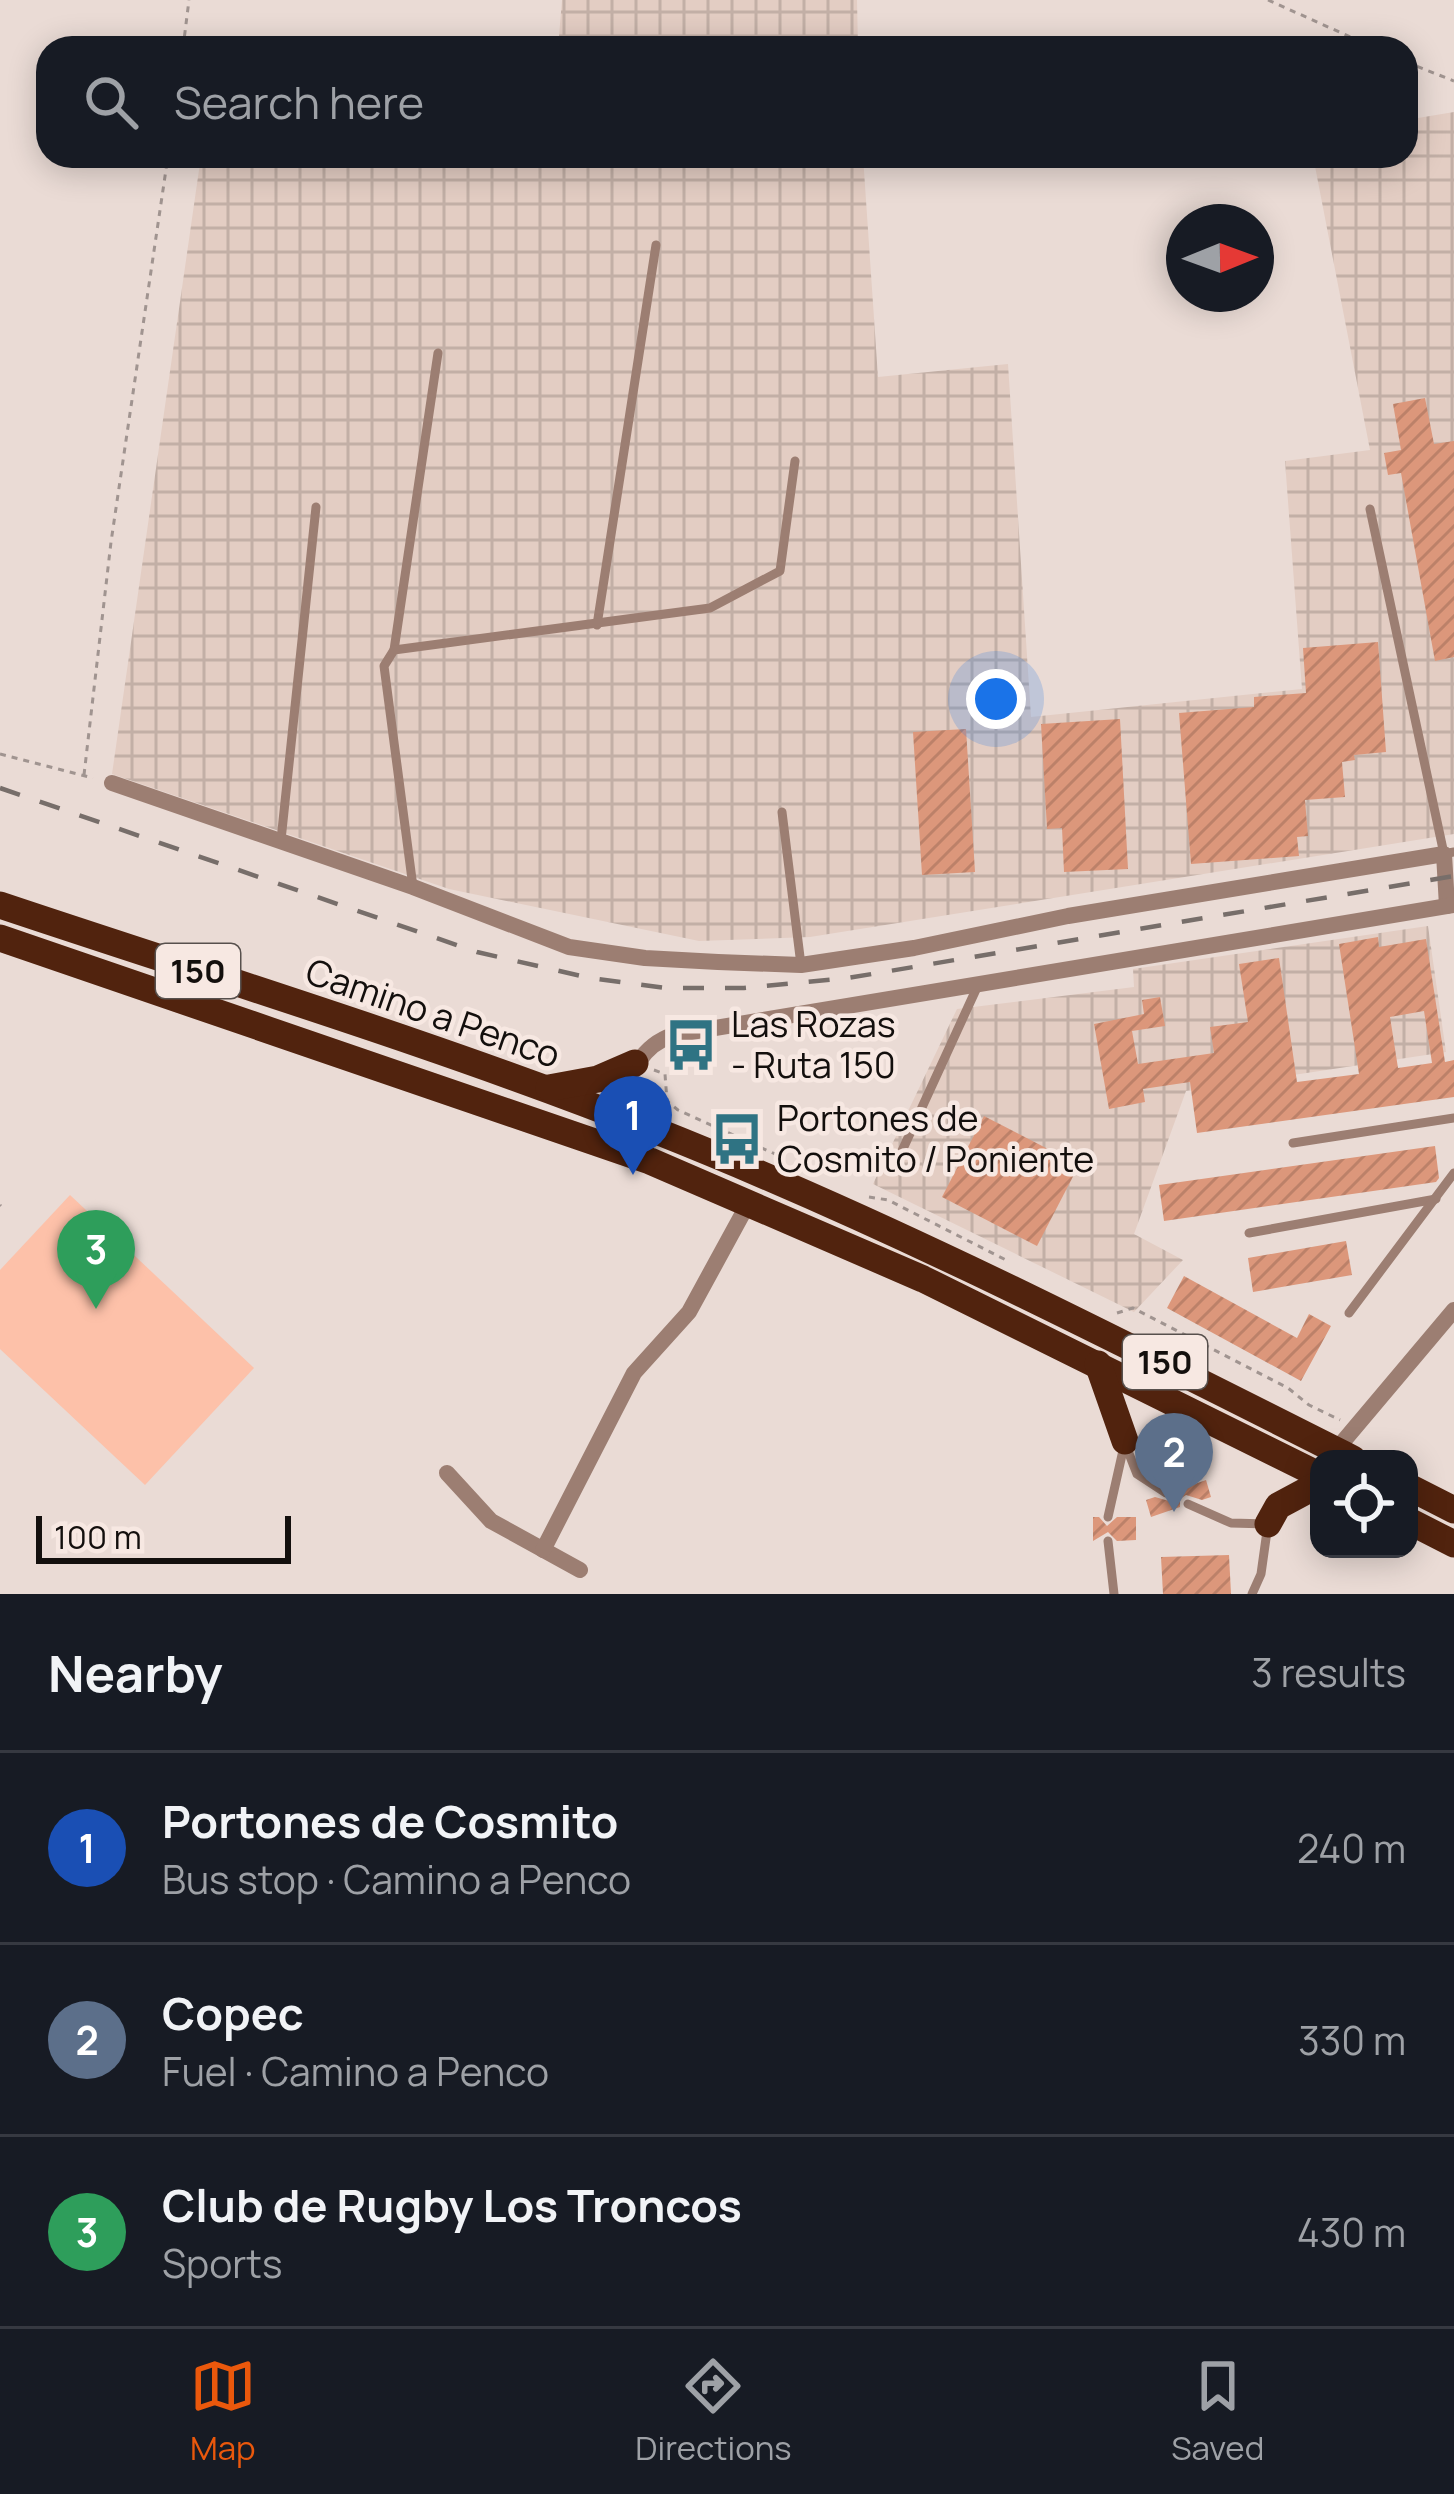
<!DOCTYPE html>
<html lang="en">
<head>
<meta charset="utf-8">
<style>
	:root { --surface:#171b24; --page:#242831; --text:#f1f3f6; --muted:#9ea1a6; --line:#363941; --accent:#ea580c }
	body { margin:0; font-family:Manrope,sans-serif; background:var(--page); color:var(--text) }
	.controls { position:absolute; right:36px; bottom:36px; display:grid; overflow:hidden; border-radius:24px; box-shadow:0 6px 30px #0003 }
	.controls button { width:108px; height:108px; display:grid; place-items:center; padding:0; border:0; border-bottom:3px solid var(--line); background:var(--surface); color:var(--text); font:60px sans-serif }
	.compass { position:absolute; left:1166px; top:204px; width:108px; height:108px; border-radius:50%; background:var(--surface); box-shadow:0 6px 30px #0003; rotate:89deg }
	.scale { position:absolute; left:36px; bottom:30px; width:255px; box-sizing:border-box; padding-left:12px; border:6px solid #130f0d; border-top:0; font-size:33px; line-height:42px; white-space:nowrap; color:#130f0d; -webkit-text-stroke:9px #f7e8e2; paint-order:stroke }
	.you { position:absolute; left:996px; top:699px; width:42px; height:42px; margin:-30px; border:9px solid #fff; border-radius:50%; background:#1a73e8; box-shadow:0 0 0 18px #1a73e833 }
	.badge { display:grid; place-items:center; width:78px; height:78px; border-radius:50%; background:var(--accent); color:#fff; font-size:39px; font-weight:700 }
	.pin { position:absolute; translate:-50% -99px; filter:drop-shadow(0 3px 6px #0008) }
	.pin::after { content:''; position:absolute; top:63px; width:42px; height:36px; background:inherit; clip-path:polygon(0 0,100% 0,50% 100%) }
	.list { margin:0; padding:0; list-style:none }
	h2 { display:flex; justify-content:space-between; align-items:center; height:156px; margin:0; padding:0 48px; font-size:51px }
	h2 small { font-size:39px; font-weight:400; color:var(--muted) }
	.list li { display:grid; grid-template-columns:78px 1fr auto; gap:36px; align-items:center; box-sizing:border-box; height:192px; padding:0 48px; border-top:3px solid var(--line) }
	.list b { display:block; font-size:45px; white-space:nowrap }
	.list p { margin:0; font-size:39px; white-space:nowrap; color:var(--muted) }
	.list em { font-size:39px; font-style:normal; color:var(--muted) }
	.icon { flex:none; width:66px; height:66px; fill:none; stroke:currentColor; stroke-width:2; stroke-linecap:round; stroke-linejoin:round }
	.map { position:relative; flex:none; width:1454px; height:1594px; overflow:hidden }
	.search { position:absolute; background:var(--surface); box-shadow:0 6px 30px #0003; left:36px; right:36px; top:36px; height:132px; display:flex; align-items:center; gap:30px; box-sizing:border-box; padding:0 42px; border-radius:36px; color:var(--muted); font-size:45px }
	.sheet { height:732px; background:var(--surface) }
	nav { display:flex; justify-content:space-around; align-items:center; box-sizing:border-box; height:168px; border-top:3px solid var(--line); background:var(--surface); font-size:33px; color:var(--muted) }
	nav a { display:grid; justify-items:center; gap:6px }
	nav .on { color:var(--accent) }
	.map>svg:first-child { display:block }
	.industrial { fill:url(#industrial-grid) }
	.pitch { fill:#fdc1a9 }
	.building { fill:url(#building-hatch); fill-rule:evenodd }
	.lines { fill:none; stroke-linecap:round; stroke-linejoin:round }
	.path { stroke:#a09490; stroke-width:3; stroke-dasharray:6 6; stroke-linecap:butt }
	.service { stroke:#9c7e72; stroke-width:9 }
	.minor { stroke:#9c7e72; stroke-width:16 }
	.trunk { stroke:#51230e; stroke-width:27 }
	.rail { stroke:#776e6a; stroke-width:4.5; stroke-dasharray:21 21; stroke-linecap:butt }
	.labels { text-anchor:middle; stroke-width:9; stroke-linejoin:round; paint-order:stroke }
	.shield { fill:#f7e8e2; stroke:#57504d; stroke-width:3 }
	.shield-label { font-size:33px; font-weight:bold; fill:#130f0d }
	.street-label { font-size:36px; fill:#130f0d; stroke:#f7e8e2 }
	.poi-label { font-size:36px; fill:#130f0d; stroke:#f7e8e2; text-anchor:start }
</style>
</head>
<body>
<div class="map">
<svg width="1454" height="1594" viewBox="0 0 1454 1594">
	<defs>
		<pattern id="industrial-grid" width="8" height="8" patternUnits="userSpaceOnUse" patternTransform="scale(3)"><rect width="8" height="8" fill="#e3cdc3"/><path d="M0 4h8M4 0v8" fill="none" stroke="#c2afa6"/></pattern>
		<pattern id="building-hatch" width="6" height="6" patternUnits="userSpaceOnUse" patternTransform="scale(3)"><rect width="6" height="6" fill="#dc977b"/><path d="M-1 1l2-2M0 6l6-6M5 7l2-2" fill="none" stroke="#bc8169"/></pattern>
	</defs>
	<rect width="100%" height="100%" fill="#eadbd5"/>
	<!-- industrial -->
	<g class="industrial">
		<path d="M562 0H857L858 48H558Z"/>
		<path d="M1454 112V834L810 937 699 941 449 889 112 774 201 156H863L878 377 1008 364 1031 717 1302 689 1285 461 1370 450 1313 156H1406V120Z"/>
		<path d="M1428 926 1446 1052 1186 1091 1134 1234 1183 1260 1134 1312 873 1184 957 1009 1134 987 1133 969Z"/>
	</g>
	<!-- pitch -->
	<path class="pitch" d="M70 1195 254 1368 145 1485 0 1349V1270Z"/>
	<!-- building -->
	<g class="building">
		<path d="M1425 398 1434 444 1454 441V657L1435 661 1401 473 1388 475 1384 453 1401 450 1393 404Z"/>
		<path d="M1378 642 1386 752 1354 755 1355 760 1342 762 1345 797 1305 800 1308 836 1297 837 1299 856 1191 864 1179 713 1254 707V697L1306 693 1303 648Z"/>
		<path d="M1120 719 1128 869 1064 872 1062 828 1047 829 1041 724Z"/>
		<path d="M966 729 975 872 922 875 913 732Z"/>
		<path d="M1378 937 1379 947 1426 939 1445 1062 1454 1060V1097L1197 1133 1190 1082 1143 1089 1145 1102 1109 1109 1094 1024 1144 1014 1142 1000 1160 997 1165 1026 1132 1031 1138 1064 1214 1053 1210 1027 1248 1022 1239 964 1279 958 1297 1082 1359 1074 1339 944ZM1424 1011 1432 1063 1398 1068 1390 1017Z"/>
		<path d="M984 1116 1079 1165 1037 1246 942 1197Z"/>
		<path d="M1435 1146 1439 1178 1436 1182 1164 1221 1159 1185Z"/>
		<path d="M1346 1241 1352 1275 1253 1292 1248 1258Z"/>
		<path d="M1184 1276 1297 1338 1309 1314 1331 1326 1301 1381 1167 1308Z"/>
		<path d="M1206 1480 1211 1497 1202 1500 1186 1495 1180 1499V1507L1151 1517 1146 1500 1155 1497 1169 1501 1175 1491Z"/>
		<path d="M1093 1517H1099L1107 1526 1117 1517H1136V1540L1117 1541 1108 1532 1093 1541Z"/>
		<path d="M1229 1555 1231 1594H1163L1161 1557Z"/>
	</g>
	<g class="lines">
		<!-- path -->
		<g class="path">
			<path d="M1268 0 1375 48"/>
			<path d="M183 48 189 0"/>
			<path d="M1406 62 1454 81"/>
			<path d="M0 754 93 778"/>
			<path d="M84 775 111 542 168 156"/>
			<path d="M654 1070 665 1074 667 1101 678 1110 784 1158"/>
			<path d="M869 1197 888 1200 1006 1260"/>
			<path d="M0 1205 1 1206"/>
			<path d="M1117 1313 1133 1308 1288 1388 1309 1405 1340 1420"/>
		</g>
		<!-- service -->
		<g class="service">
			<path d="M1370 509 1444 854 1454 852"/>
			<path d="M597 625 656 245"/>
			<path d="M394 650 438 353"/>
			<path d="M782 812 801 965"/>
			<path d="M281 840 316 507"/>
			<path d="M413 887 384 666 394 650 710 608 780 571 795 461"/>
			<path d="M1293 1143 1454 1118"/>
			<path d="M896 1164 979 983"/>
			<path d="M1249 1233 1436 1199"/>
			<path d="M1349 1313 1454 1173"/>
			<path d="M1126 1446 1137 1474 1166 1493"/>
			<path d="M1188 1504 1231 1523 1268 1524 1261 1574 1252 1594"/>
			<path d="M1108 1517 1124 1446"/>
			<path d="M1108 1541 1114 1594"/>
		</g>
		<!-- minor -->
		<g class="minor">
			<path d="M112 783 413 887 569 947 645 958 718 962 801 965 914 948 1068 916 1444 854 1447 906"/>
			<path d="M613 1121C627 1086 634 1048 673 1035L1454 905"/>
			<path d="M1336 1450 1454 1310"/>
			<path d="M447 1473 491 1521 580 1570"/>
			<path d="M543 1550 634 1373 689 1312 749 1202"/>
		</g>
		<!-- trunk -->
		<g class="trunk">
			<path d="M0 905C218 978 439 1045 654 1130 894 1225 1122 1343 1353 1459"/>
			<path d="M0 938 650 1161 923 1279 1319 1475"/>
			<path d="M549 1088 598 1079 635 1063"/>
			<path d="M1098 1364 1125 1441"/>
			<path d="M1409 1487 1454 1510"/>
			<path d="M1409 1521 1454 1544"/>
			<path d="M1268 1524 1278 1506 1319 1484"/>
		</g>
		<!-- rail -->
		<path class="rail" d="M0 788 477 952 590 978 666 988H744L848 978 1454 876"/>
	</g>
	<!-- icons -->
	<defs>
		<g id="bus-bare" transform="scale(4.14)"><path d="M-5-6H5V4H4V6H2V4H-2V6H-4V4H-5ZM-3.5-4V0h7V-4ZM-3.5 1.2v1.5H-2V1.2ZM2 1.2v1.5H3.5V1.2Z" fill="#2f7383" stroke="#f7e8e2" stroke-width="2.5" paint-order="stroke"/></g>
	</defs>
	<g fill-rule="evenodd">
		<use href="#bus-bare" x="691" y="1045"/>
		<use href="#bus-bare" x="737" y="1139"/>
	</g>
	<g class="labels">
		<!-- shield labels -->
		<g class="shield">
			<rect x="156" y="944" width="84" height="54" rx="9"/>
			<rect x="1123" y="1335" width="84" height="54" rx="9"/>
		</g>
		<g class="shield-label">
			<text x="198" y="983">150</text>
			<text x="1165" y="1374">150</text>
		</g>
		<!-- street labels -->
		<g class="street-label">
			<text transform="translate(433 1013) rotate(19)" y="13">Camino a Penco</text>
		</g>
		<!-- poi labels -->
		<g class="poi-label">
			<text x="731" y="1037">Las Rozas<tspan x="731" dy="41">- Ruta 150</tspan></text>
			<text x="777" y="1131">Portones de<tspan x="777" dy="41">Cosmito / Poniente</tspan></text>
		</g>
	</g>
</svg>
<div class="controls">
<button><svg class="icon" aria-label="locate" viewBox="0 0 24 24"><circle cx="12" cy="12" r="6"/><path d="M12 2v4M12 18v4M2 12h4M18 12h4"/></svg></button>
</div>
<svg class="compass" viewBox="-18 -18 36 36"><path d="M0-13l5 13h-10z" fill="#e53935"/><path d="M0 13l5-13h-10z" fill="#9ea1a6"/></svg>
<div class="scale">100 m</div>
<div class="you"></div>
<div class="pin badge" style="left:633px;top:1175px;background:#1a4fb4">1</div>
<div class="pin badge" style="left:1174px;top:1512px;background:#5c6f8a">2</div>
<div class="pin badge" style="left:96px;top:1309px;background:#2e9e5b">3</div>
<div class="search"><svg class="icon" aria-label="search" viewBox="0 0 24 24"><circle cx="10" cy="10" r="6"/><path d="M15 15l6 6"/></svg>Search here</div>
</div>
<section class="sheet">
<h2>Nearby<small>3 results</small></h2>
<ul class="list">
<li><span class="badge" style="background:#1a4fb4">1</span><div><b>Portones de Cosmito</b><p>Bus stop · Camino a Penco</p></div><em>240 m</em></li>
<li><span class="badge" style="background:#5c6f8a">2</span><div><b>Copec</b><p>Fuel · Camino a Penco</p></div><em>330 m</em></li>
<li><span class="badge" style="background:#2e9e5b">3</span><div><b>Club de Rugby Los Troncos</b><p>Sports</p></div><em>430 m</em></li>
</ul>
</section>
<nav>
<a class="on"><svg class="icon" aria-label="map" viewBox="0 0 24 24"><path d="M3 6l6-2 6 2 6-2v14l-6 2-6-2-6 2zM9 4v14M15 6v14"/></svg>Map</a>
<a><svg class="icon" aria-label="directions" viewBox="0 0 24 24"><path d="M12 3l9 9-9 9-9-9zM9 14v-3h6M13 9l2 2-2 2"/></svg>Directions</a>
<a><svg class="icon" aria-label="saved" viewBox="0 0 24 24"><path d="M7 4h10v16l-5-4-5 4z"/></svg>Saved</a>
</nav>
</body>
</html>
